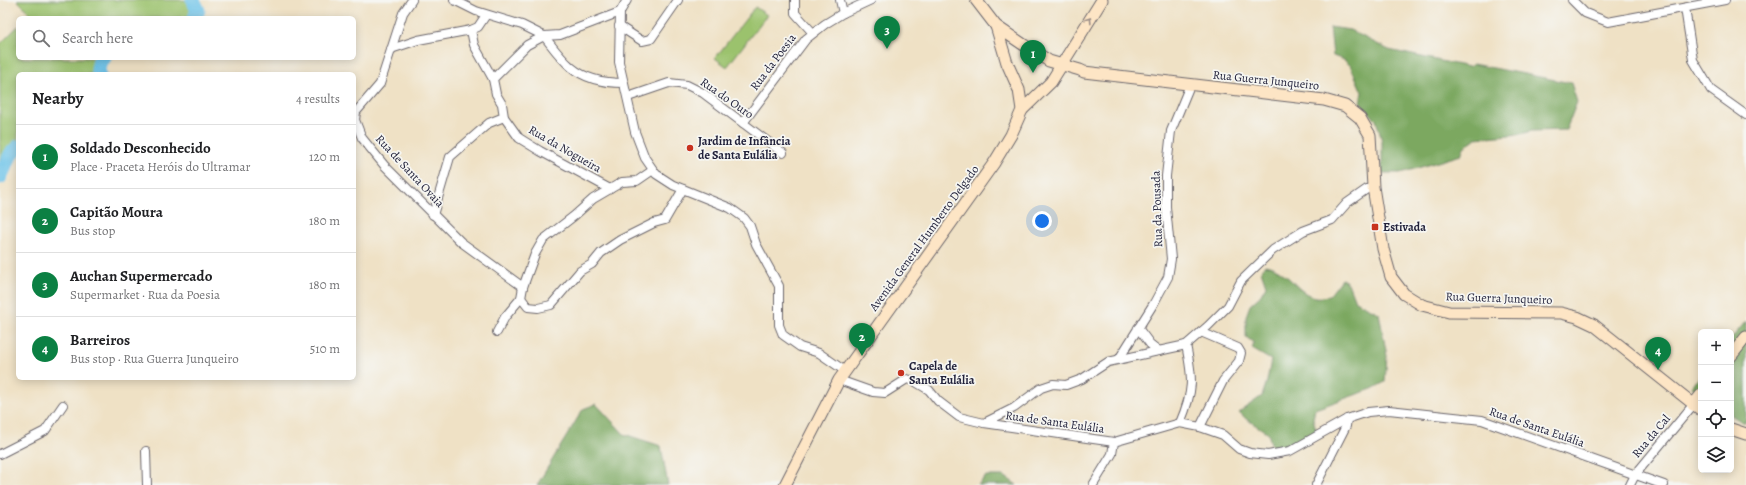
<!DOCTYPE html>
<html lang="en">
<head>
<meta charset="utf-8">
<style>
	:root { --surface:#fff; --page:#f6f6f6; --text:#202124; --muted:#757577; --line:#e0e0e0; --accent:#0b8043 }
	body { margin:0; font-family:Alegreya,serif; background:var(--page); color:var(--text) }
	.controls { position:absolute; right:12px; bottom:12px; display:grid; overflow:hidden; border-radius:6px; box-shadow:0 2px 10px #0003 }
	.controls button { width:36px; height:36px; display:grid; place-items:center; padding:0; border:0; border-bottom:1px solid var(--line); background:var(--surface); color:var(--text); font:20px sans-serif }
	.you { position:absolute; left:1042px; top:221px; width:14px; height:14px; margin:-10px; border:3px solid #fff; border-radius:50%; background:#1a73e8; box-shadow:0 0 0 6px #1a73e833 }
	.badge { display:grid; place-items:center; width:26px; height:26px; border-radius:50%; background:var(--accent); color:#fff; font-size:13px; font-weight:700 }
	.pin { position:absolute; translate:-50% -33px; filter:drop-shadow(0 1px 2px #0008) }
	.pin::after { content:''; position:absolute; top:21px; width:14px; height:12px; background:inherit; clip-path:polygon(0 0,100% 0,50% 100%) }
	.list { margin:0; padding:0; list-style:none }
	h2 { display:flex; justify-content:space-between; align-items:center; height:52px; margin:0; padding:0 16px; font-size:17px }
	h2 small { font-size:13px; font-weight:400; color:var(--muted) }
	.list li { display:grid; grid-template-columns:26px 1fr auto; gap:12px; align-items:center; box-sizing:border-box; height:64px; padding:0 16px; border-top:1px solid var(--line) }
	.list b { display:block; font-size:15px; white-space:nowrap }
	.list p { margin:0; font-size:13px; white-space:nowrap; color:var(--muted) }
	.list em { font-size:13px; font-style:normal; color:var(--muted) }
	.icon { flex:none; width:22px; height:22px; fill:none; stroke:currentColor; stroke-width:2; stroke-linecap:round; stroke-linejoin:round }
	.map { position:relative; flex:none; width:1746px; height:485px; overflow:hidden }
	.search { position:absolute; background:var(--surface); box-shadow:0 2px 10px #0003; left:16px; top:16px; width:340px; height:44px; display:flex; align-items:center; gap:10px; box-sizing:border-box; padding:0 14px; border-radius:6px; color:var(--muted); font-size:15px }
	.panel { position:absolute; background:var(--surface); box-shadow:0 2px 10px #0003; left:16px; top:72px; width:340px; height:308px; border-radius:6px }
	.map>svg:first-child { display:block }
	.green { fill:#9bc26d; stroke:#5e7254 }
	.forest { fill:#7ca860; stroke:#4f654e }
	.lines { fill:none; stroke-linecap:round; stroke-linejoin:round }
	.river { stroke:#6cc3e9; stroke-width:15 }
	.street-casing { stroke:#6a656b; stroke-width:10 }
	.secondary-casing { stroke:#6a656b; stroke-width:13 }
	.street { stroke:#fff; stroke-width:8 }
	.secondary { stroke:#fde5c5; stroke-width:11 }
	.oneway { stroke:#9a8d87 }
	.poi-dot { fill:#c8321e; stroke:#f6f6f2; stroke-width:1.5 }
	.labels { text-anchor:middle; stroke-width:3.5; stroke-linejoin:round; paint-order:stroke }
	.street-label { font-size:12px; fill:#22223b; stroke:#f6f6f2 }
	.poi-label { font-size:12px; font-weight:bold; fill:#22223b; stroke:#f6f6f2; text-anchor:start }
</style>
</head>
<body>
<div class="map">
<svg width="1746" height="485" viewBox="0 0 1746 485">
	<rect width="100%" height="100%" fill="#f6f6f2"/>
	<filter id="ink" filterUnits="userSpaceOnUse"><feTurbulence type="fractalNoise" baseFrequency=".025" numOctaves="2"/><feDisplacementMap in="SourceGraphic" scale="8" xChannelSelector="R" yChannelSelector="G"/><feConvolveMatrix kernelMatrix="1 2 1 2 8 2 1 2 1" color-interpolation-filters="sRGB"/></filter>
	<filter id="wash" filterUnits="userSpaceOnUse"><feTurbulence type="fractalNoise" baseFrequency=".012" numOctaves="4" result="noise"/><feDisplacementMap in="SourceGraphic" scale="16" xChannelSelector="R" yChannelSelector="G"/><feGaussianBlur stdDeviation="0.9" result="paint"/><feColorMatrix in="noise" values="0 0 0 0 0 0 0 0 0 0 0 0 0 0 0 0 0 1.4 0 .05"/><feComposite in="paint" operator="in"/></filter>
	<g filter="url(#wash)">
		<rect width="100%" height="100%" fill="#efe1c5"/>
		<!-- green -->
		<g class="green">
			<path d="M17 0H189L192 10 191 16 172 18H27L31 14Z"/>
			<path d="M755 7 767 15 727 67 715 58Z"/>
			<path d="M18 26V58H97V74H18V153L0 182V44Z"/>
		</g>
		<!-- forest -->
		<g class="forest">
			<path d="M1330 27 1350 30 1389 50 1469 67 1473 64 1571 83 1577 102 1566 130 1532 131 1521 134 1476 138 1464 147 1461 155 1401 173H1380L1382 170V141L1376 120 1360 102 1362 92 1350 65 1344 60 1333 56Z"/>
			<path d="M1265 265C1289 269 1297 295 1316 297 1320 298 1325 296 1329 296L1342 279 1348 283 1355 301 1379 313 1387 356 1385 382 1372 389 1315 409 1313 419 1317 432 1293 444 1272 447 1268 433 1246 419 1239 412 1262 396 1267 381 1271 360 1252 349 1254 343 1246 337V316L1250 305 1260 296 1266 286 1261 271Z"/>
			<path d="M1746 321V422H1742L1731 415V339Z"/>
			<path d="M1701 375V394L1691 387Z"/>
			<path d="M596 404 624 434 661 446 668 485H537L583 409Z"/>
			<path d="M986 476H1004L1017 485H978Z"/>
		</g>
		<g class="lines">
			<!-- river -->
			<g class="river">
				<path d="M193 0 198 10 195 18"/>
				<path d="M99 74 98 69 100 60 104 58"/>
				<path d="M0 177 11 154 18 147"/>
			</g>
		</g>
	</g>
	<g filter="url(#ink)">
		<g class="lines">
			<!-- street casing -->
			<g class="street-casing">
				<g id="street">
					<path d="M412 0 403 13 380 84 356 112 355 120 362 138 384 165 461 242 523 287"/>
					<path d="M454 0 476 11 522 25 544 36 560 35 620 12"/>
					<path d="M627 0 620 12 619 62 635 132 645 158 656 174 673 185 730 208 744 218 750 226 756 244 779 286V325L783 335 800 347 819 353 845 371"/>
					<path d="M795 0V13L813 33"/>
					<path d="M840 0 843 13"/>
					<path d="M1572 0 1585 13 1608 22 1725 0"/>
					<path d="M1685 8 1693 60 1711 90 1746 115"/>
					<path d="M619 26 642 41 651 39 678 0"/>
					<path d="M471 30 474 45 493 79"/>
					<path d="M391 49 418 40 471 30 478 27 486 15"/>
					<path d="M628 97 669 83 687 85 703 93 783 153"/>
					<path d="M743 123 806 39 825 24 843 13 871 0"/>
					<path d="M610 189 540 151 519 138 504 117 502 104 496 94 493 79 527 45 544 36C552 46 561 59 571 67 585 79 606 83 624 83"/>
					<path d="M433 215 450 157 489 123 504 117"/>
					<path d="M521 298 528 307 538 308 551 305 580 271 592 264 601 253 620 240 654 223 665 220 683 189"/>
					<path d="M1138 328 1150 344 1159 351"/>
					<path d="M497 332 505 317 521 298 523 287 535 254 543 240 574 216 593 199 622 182 637 181 653 170"/>
					<path d="M1119 359 1154 303 1168 277 1171 259 1166 207V176L1171 131 1190 85"/>
					<path d="M839 380 873 392 885 393 907 379 914 381 929 390 938 401 959 417 984 423 1114 442 1180 423 1200 427 1223 435 1239 449 1250 453 1268 455 1290 451 1347 419 1368 412 1389 410 1482 420 1664 485"/>
					<path d="M984 423 1014 408 1041 388 1053 384 1066 385 1082 379 1108 362 1186 345 1208 326 1228 306 1241 281 1273 250 1303 231 1332 220 1347 203 1367 189 1373 187"/>
					<path d="M1180 423C1194 390 1193 379 1186 345"/>
					<path d="M1200 427 1223 381 1239 361 1241 353 1238 348 1201 332"/>
					<path d="M146 451 147 485"/>
					<path d="M0 454 45 431 63 405"/>
					<path d="M1093 485 1112 454 1114 442"/>
					<path d="M1316 485 1346 426 1347 419"/>
					<path d="M1630 485 1635 475 1693 405"/>
				</g>
			</g>
			<!-- secondary casing -->
			<g class="secondary-casing">
				<g id="secondary">
					<path d="M976 0 996 26 1024 45 1049 61 1080 70 1084 72 1324 100 1345 106 1360 118 1370 135 1373 187 1383 249 1391 277 1404 294 1422 305 1449 312 1561 313 1577 317 1594 325 1701 410"/>
					<path d="M1022 110 1051 82 1102 0"/>
					<path d="M1731 356 1746 337"/>
					<path d="M1693 405 1701 395"/>
					<path d="M1731 429 1746 434"/>
					<path d="M785 485 839 380 994 163 1011 135 1022 110 1019 90 1007 63 996 26"/>
				</g>
			</g>
			<!-- street -->
			<use href="#street" class="street"/>
			<!-- secondary -->
			<use href="#secondary" class="secondary"/>
		</g>
		<!-- one-way arrows -->
		<defs><path id="oneway-chevron" d="M-2-3.5L2.5 0L-2 3.5" fill="none" stroke-width="1.6" stroke-linecap="round" stroke-linejoin="round"/></defs>
		<use class="oneway" href="#oneway-chevron" transform="translate(1089 20) rotate(-57)"/>
	</g>
	<!-- markers -->
	<g class="poi-dot">
		<circle cx="690" cy="148" r="4"/>
		<rect x="1371" y="223" width="8" height="8" rx="2"/>
		<circle cx="901" cy="373" r="4"/>
	</g>
	<g class="labels">
		<!-- street labels -->
		<g class="street-label">
			<text transform="translate(773 62) rotate(-53)" y="4">Rua da Poesia</text>
			<text transform="translate(1266 80) rotate(6)" y="4">Rua Guerra Junqueiro</text>
			<text transform="translate(727 98) rotate(35)" y="4">Rua do Ouro</text>
			<text transform="translate(565 149) rotate(30)" y="4">Rua da Nogueira</text>
			<text transform="translate(410 171) rotate(47)" y="4">Rua de Santa Ovaia</text>
			<text transform="translate(1157 209) rotate(-92)" y="4">Rua da Pousada</text>
			<text transform="translate(924 238) rotate(-54)" y="4">Avenida General Humberto Delgado</text>
			<text transform="translate(1499 298) rotate(2)" y="4">Rua Guerra Junqueiro</text>
			<text transform="translate(1055 422) rotate(8)" y="4">Rua de Santa Eulália</text>
			<text transform="translate(1537 427) rotate(19)" y="4">Rua de Santa Eulália</text>
			<text transform="translate(1651 436) rotate(-50)" y="4">Rua da Cal</text>
		</g>
		<!-- poi labels -->
		<g class="poi-label">
			<text x="698" y="145">Jardim de Infância<tspan x="698" dy="14">de Santa Eulália</tspan></text>
			<text x="1383" y="231">Estivada</text>
			<text x="909" y="370">Capela de<tspan x="909" dy="14">Santa Eulália</tspan></text>
		</g>
	</g>
</svg>
<div class="controls">
<button>+</button>
<button>−</button>
<button><svg class="icon" aria-label="locate" viewBox="0 0 24 24"><circle cx="12" cy="12" r="6"/><path d="M12 2v4M12 18v4M2 12h4M18 12h4"/></svg></button>
<button><svg class="icon" aria-label="layers" viewBox="0 0 24 24"><path d="M12 4l9 5-9 5-9-5zM3 14l9 5 9-5"/></svg></button>
</div>
<div class="you"></div>
<div class="pin badge" style="left:1033px;top:73px">1</div>
<div class="pin badge" style="left:862px;top:356px">2</div>
<div class="pin badge" style="left:887px;top:49px">3</div>
<div class="pin badge" style="left:1658px;top:370px">4</div>
<div class="search"><svg class="icon" aria-label="search" viewBox="0 0 24 24"><circle cx="10" cy="10" r="6"/><path d="M15 15l6 6"/></svg>Search here</div>
<section class="panel">
<h2>Nearby<small>4 results</small></h2>
<ul class="list">
<li><span class="badge">1</span><div><b>Soldado Desconhecido</b><p>Place · Praceta Heróis do Ultramar</p></div><em>120 m</em></li>
<li><span class="badge">2</span><div><b>Capitão Moura</b><p>Bus stop</p></div><em>180 m</em></li>
<li><span class="badge">3</span><div><b>Auchan Supermercado</b><p>Supermarket · Rua da Poesia</p></div><em>180 m</em></li>
<li><span class="badge">4</span><div><b>Barreiros</b><p>Bus stop · Rua Guerra Junqueiro</p></div><em>510 m</em></li>
</ul>
</section>
</div>
</body>
</html>
